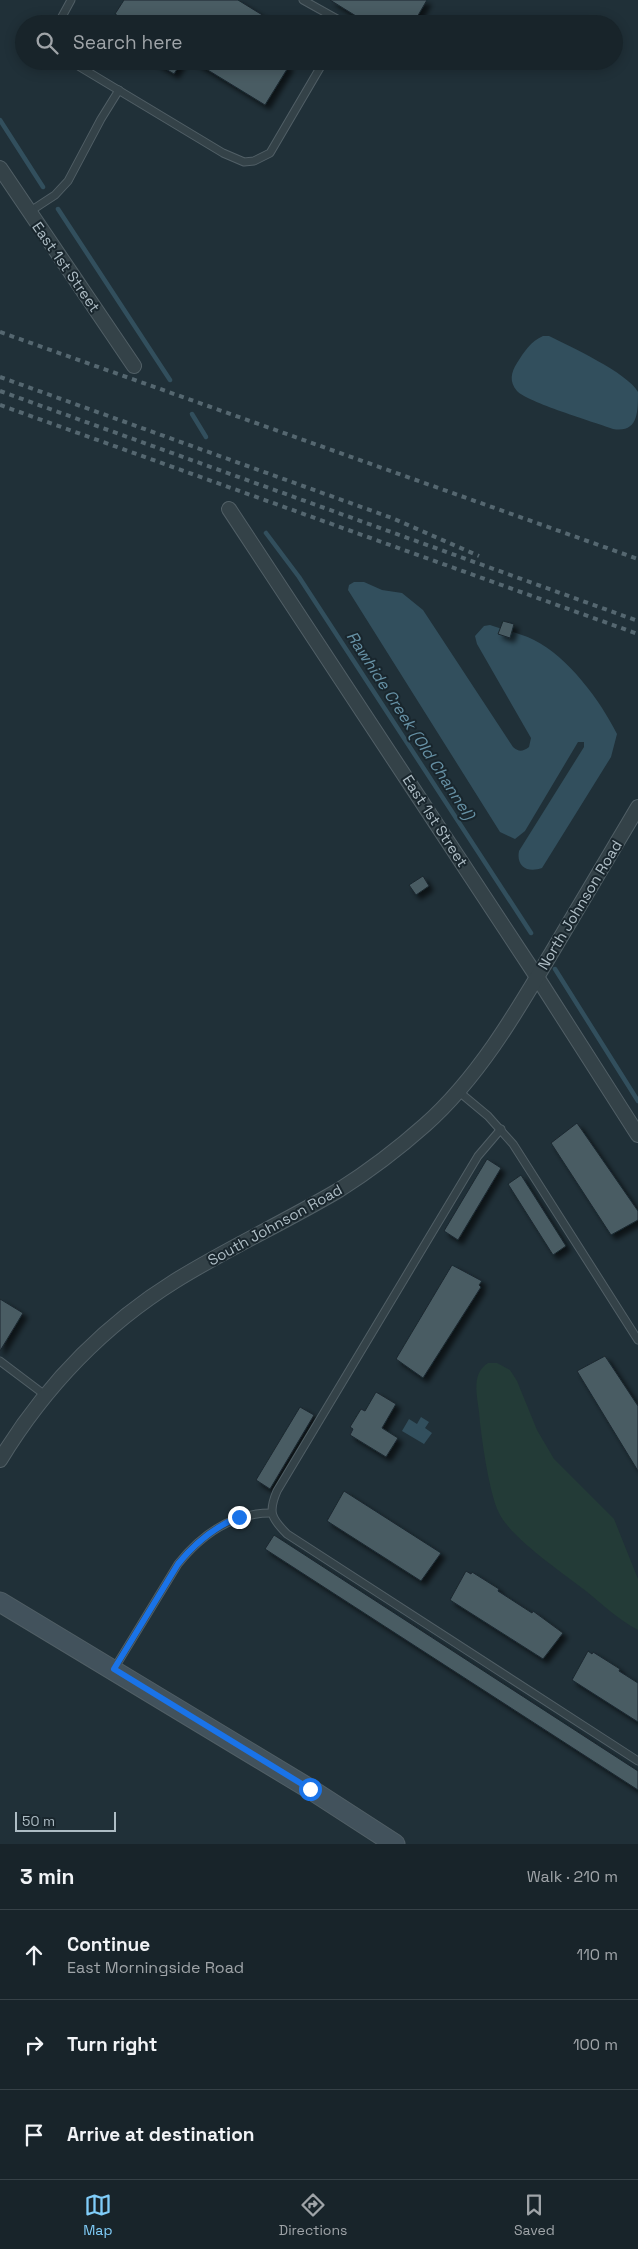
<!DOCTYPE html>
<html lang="en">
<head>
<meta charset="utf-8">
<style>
	:root { --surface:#18242a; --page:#253036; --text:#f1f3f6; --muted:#9fa4a8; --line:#364147; --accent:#80cdf9 }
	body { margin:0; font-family:"Space Grotesk",sans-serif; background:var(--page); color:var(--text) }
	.scale { position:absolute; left:15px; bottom:12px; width:101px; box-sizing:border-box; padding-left:5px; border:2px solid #aebdc5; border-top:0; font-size:14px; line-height:18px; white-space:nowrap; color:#aebdc5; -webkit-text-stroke:4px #19262d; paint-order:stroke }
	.stop { position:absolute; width:15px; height:15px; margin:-11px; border:4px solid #1a73e8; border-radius:50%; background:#fff }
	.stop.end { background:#1a73e8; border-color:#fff; box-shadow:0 1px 5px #0008 }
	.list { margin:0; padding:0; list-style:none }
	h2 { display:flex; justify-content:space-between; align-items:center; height:65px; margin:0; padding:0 20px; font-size:21px }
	h2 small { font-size:16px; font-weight:400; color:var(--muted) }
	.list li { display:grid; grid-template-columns:32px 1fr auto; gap:15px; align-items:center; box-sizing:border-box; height:90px; padding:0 20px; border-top:1px solid var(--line) }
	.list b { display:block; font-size:19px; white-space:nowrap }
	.list p { margin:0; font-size:16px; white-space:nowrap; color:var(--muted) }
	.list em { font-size:16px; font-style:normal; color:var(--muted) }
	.icon { flex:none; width:28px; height:28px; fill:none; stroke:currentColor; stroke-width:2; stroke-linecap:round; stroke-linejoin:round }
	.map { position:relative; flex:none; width:638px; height:1844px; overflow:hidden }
	.search { position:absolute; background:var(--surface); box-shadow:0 2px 12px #0003; left:15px; right:15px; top:15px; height:55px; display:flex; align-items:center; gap:12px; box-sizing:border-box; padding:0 18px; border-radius:28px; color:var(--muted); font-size:19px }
	.sheet { height:335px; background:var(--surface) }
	nav { display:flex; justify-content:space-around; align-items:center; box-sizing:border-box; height:70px; border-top:1px solid var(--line); background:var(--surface); font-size:14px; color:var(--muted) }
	nav a { display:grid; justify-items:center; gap:2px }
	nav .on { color:var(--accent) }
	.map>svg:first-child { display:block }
	.green { fill:#233b37 }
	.water { fill:#324f5d }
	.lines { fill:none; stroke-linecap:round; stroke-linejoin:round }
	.stream { stroke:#324f5d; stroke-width:4.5 }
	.building { fill:#485b64; stroke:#1b282f; filter:url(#shadow) }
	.lane-casing { stroke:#515f66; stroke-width:9 }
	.street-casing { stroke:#515f66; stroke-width:16 }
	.secondary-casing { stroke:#515f66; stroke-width:21 }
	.lane { stroke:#344248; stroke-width:7 }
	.street { stroke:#344248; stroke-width:14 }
	.secondary { stroke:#42525c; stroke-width:19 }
	.rail { stroke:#556770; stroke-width:4; stroke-dasharray:5 5; stroke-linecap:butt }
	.route { stroke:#1a73e8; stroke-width:6 }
	.labels { text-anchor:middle; stroke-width:4; stroke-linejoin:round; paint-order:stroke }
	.street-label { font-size:15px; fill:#aebdc5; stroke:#19262d }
	.water-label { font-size:16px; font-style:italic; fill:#6691a5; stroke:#19262d }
</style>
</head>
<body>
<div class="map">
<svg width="638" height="1844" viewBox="0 0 638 1844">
	<defs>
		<filter id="shadow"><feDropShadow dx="4.5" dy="4.5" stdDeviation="2.5" flood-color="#0009"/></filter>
	</defs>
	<rect width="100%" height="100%" fill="#203038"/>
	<!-- green -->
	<path class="green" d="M488 1363H497L510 1370 517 1381 537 1430 554 1459 614 1519 638 1579V1630C619 1620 602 1604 586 1591 562 1572 512 1539 499 1513 489 1493 481 1436 479 1412 477 1395 471 1374 488 1363Z"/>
	<!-- water -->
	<g class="water">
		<path d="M543 336H549C569 346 628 373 638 392 638 413 638 433 613 429 594 422 527 402 517 391 509 382 511 372 517 363 524 352 531 341 543 336Z"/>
		<path d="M354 582H364L382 590 402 593 423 610 513 747C519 752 522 752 529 747L531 738 477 644 475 636 484 626 490 625C504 630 520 633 534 640 568 657 600 700 617 734L611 757 542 868C528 873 516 867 519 851L584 747V742H578L525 831 515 839 500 832 348 590 349 585Z"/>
		<path d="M421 1417 429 1422 425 1428 432 1433 424 1444 402 1431 409 1419 417 1424Z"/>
	</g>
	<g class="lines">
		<!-- stream -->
		<g class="stream">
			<path d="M0 120 43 187"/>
			<path d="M58 209 170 380"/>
			<path d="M192 414 206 437"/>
			<path d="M266 533 299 577 531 933"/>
			<path d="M555 969 638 1101"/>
		</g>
	</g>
	<!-- building -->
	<g class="building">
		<path d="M124 0H238L277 24H120L123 19 115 14Z"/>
		<path d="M330 0H427L413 24H369Z"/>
		<path d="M153 61H182L174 74Z"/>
		<path d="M193 61H281L289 66 265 105Z"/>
		<path d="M503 621 514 624 510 638 498 634Z"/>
		<path d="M423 876 429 886 416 895 409 885Z"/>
		<path d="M577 1123 638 1211V1220L611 1235 551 1143Z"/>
		<path d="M487 1159 501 1168 458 1240 444 1231Z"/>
		<path d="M521 1175 566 1246 553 1255 508 1184Z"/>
		<path d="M452 1265 482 1281 479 1285 481 1287 423 1378 396 1359Z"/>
		<path d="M0 1299 23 1313 0 1351Z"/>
		<path d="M605 1356 638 1406V1471L577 1371Z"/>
		<path d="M376 1392 396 1404 382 1428 398 1438 386 1457 350 1435 353 1429 350 1427 361 1409 365 1411Z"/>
		<path d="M300 1407 314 1415 270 1489 256 1480Z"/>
		<path d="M344 1491 441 1553 421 1581 327 1521Z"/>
		<path d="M274 1535 638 1771V1790L265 1549Z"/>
		<path d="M466 1571 471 1574 472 1572 499 1589 498 1591 532 1613 533 1611 563 1633 543 1659 450 1600Z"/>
		<path d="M588 1651 592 1654 593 1652 620 1669 619 1671 638 1683V1722L572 1680Z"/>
	</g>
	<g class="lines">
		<!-- lane casing -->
		<g class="lane-casing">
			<g id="lane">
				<path d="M303 0 346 24"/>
				<path d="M58 24 71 0"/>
				<path d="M70 61 223 153 244 162 254 161 270 153 324 61"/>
				<path d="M29 212 55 195 68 181 101 119 119 90"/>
				<path d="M458 1091 488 1116 513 1144 638 1340"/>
				<path d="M501 1129 478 1156 277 1491C268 1512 271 1518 287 1534L638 1761"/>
				<path d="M0 1361 45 1395"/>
				<path d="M114 1669 178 1564C202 1534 232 1513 271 1513"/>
			</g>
		</g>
		<!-- street casing -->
		<g class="street-casing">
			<g id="street">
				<path d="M0 168 134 366"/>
				<path d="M229 509 537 977 638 1135"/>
				<path d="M0 1460C44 1388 103 1326 175 1281 228 1248 285 1222 339 1190 369 1171 398 1149 425 1125 478 1078 516 1013 552 952 581 904 609 855 638 807"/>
			</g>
		</g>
		<!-- secondary casing -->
		<g class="secondary-casing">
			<path id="secondary" d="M0 1602 310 1789 395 1844"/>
		</g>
		<!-- lane -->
		<use href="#lane" class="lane"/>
		<!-- street -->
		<use href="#street" class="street"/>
		<!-- secondary -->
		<use href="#secondary" class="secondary"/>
		<!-- rail -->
		<g class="rail">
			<path d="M0 332 638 559"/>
			<path d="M0 377 392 518 479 556"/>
			<path d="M0 391 638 621"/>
			<path d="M0 405 638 634"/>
		</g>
	</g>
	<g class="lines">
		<!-- route -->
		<path class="route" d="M239 1517C214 1527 195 1543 178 1564L114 1669 310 1789"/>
	</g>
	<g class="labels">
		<!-- street labels -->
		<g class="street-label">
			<text transform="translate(66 267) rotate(55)" y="5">East 1st Street</text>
			<text transform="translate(435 821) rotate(57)" y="5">East 1st Street</text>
			<text transform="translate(580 905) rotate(-59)" y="5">North Johnson Road</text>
			<text transform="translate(275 1225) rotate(-29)" y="5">South Johnson Road</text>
		</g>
		<!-- water labels -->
		<g class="water-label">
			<text transform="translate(411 725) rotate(57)" y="6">Rawhide Creek (Old Channel)</text>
		</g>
	</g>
</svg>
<div class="scale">50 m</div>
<div class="stop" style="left:310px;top:1789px"></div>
<div class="stop end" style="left:239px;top:1517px"></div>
<div class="search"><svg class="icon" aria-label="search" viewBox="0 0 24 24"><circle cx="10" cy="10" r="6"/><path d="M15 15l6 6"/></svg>Search here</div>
</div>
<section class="sheet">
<h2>3 min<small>Walk · 210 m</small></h2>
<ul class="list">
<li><svg class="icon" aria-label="ahead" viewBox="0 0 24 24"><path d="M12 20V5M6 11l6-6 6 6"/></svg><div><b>Continue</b><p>East Morningside Road</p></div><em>110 m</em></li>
<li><svg class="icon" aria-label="right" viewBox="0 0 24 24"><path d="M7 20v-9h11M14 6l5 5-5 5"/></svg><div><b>Turn right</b></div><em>100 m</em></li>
<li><svg class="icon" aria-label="arrive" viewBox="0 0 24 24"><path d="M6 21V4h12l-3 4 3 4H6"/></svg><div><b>Arrive at destination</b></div></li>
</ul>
</section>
<nav>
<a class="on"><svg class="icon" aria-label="map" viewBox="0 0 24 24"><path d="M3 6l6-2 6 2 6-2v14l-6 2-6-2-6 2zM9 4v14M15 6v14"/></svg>Map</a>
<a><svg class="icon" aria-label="directions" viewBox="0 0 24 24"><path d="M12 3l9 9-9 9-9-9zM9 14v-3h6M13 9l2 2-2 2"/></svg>Directions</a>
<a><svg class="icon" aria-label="saved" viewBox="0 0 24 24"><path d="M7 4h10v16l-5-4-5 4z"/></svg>Saved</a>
</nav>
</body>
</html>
